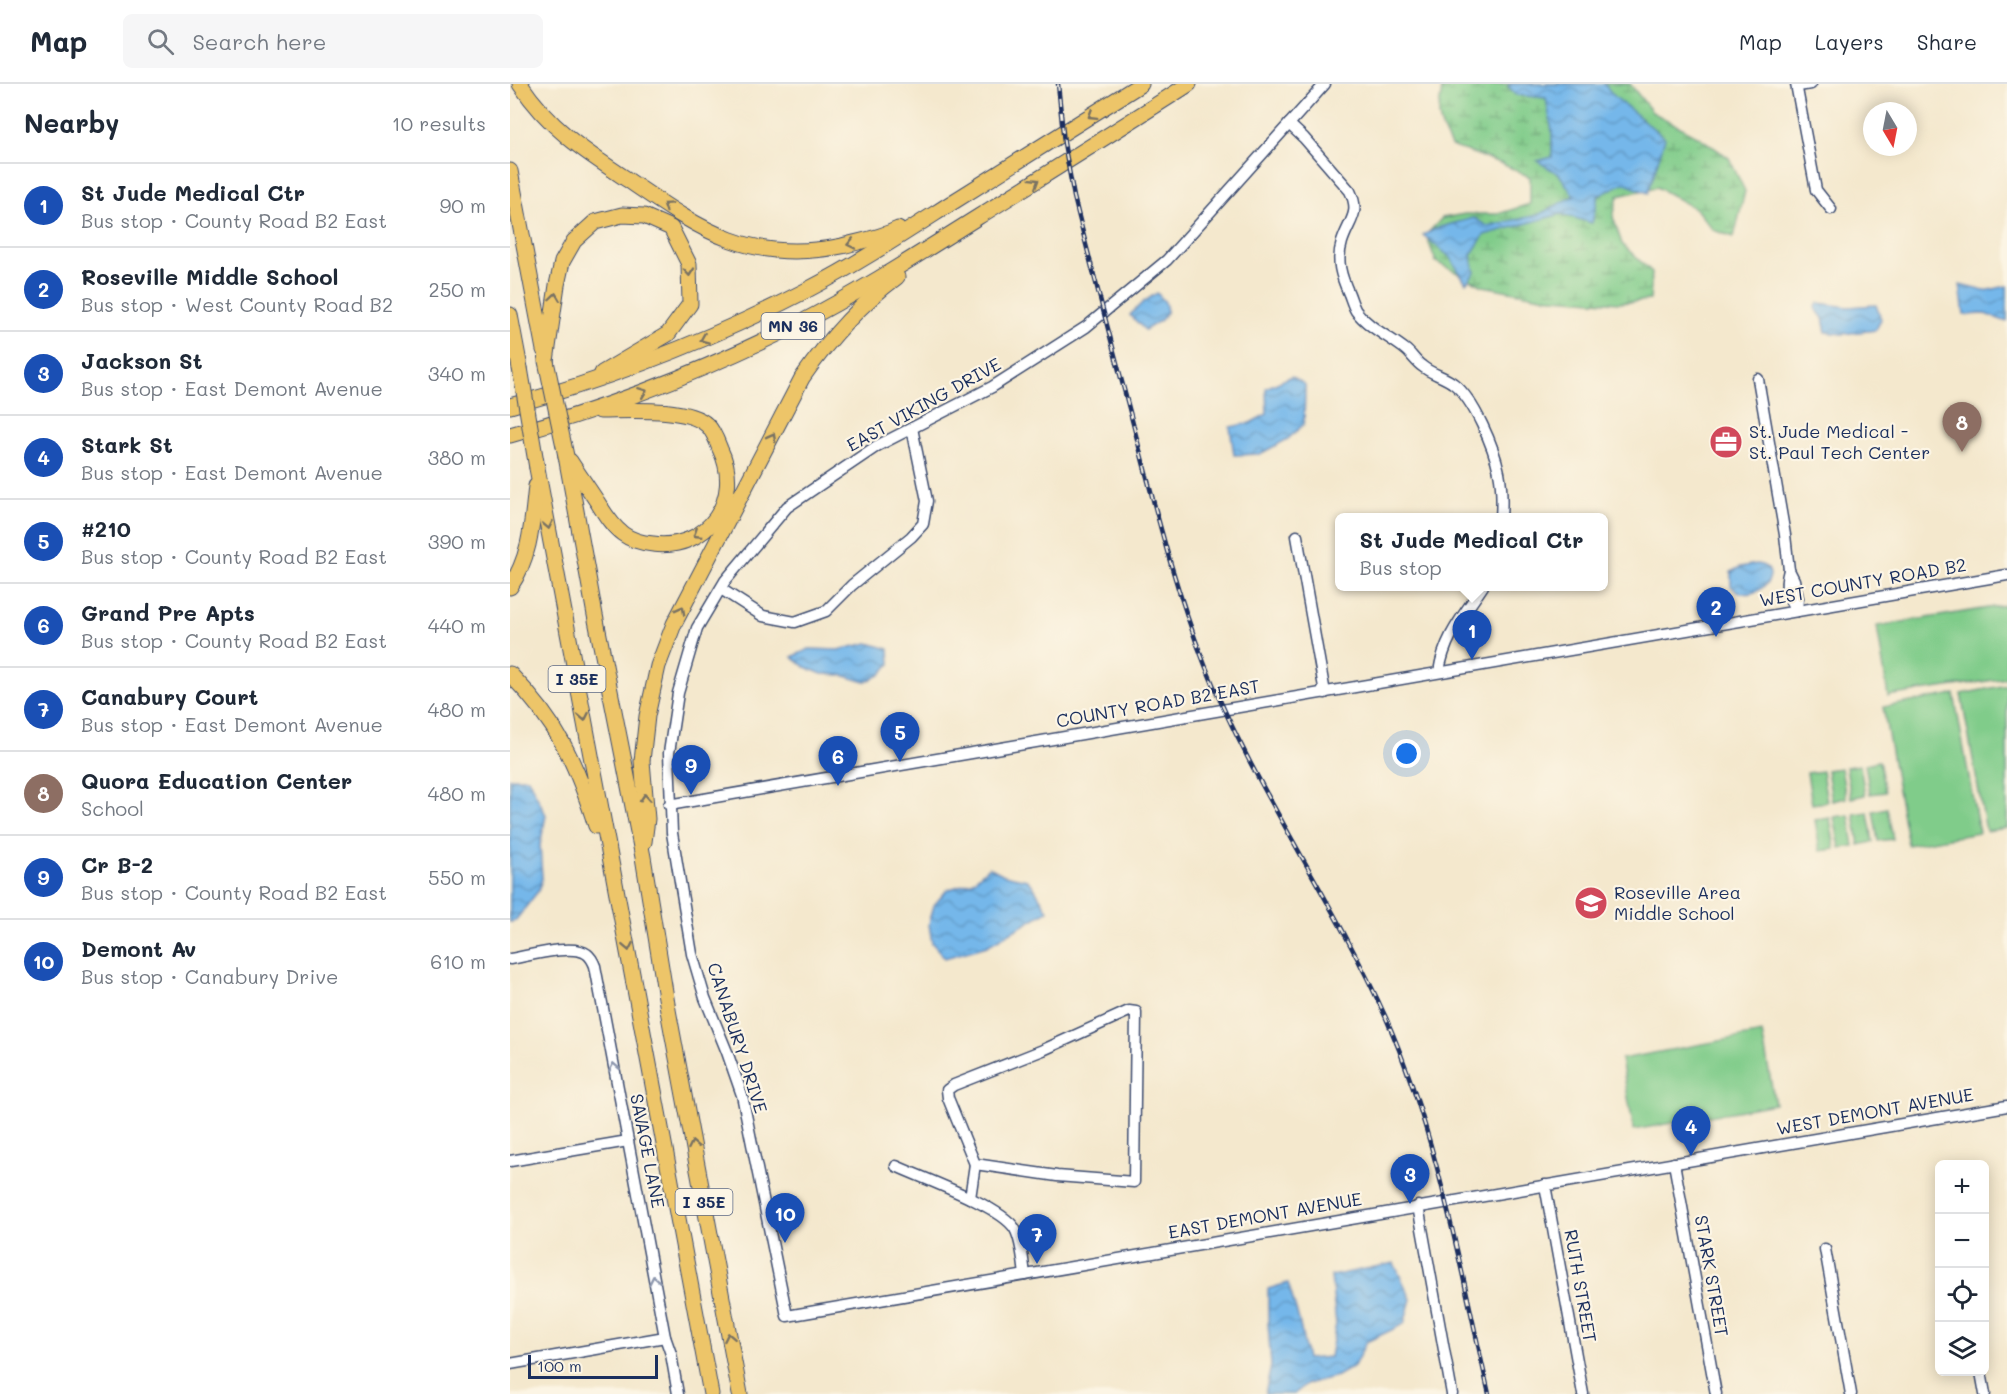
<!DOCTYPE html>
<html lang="en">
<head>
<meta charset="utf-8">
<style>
	:root { --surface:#fff; --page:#f6f6f7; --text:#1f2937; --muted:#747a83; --line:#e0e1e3; --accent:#111827 }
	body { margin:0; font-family:Mali,sans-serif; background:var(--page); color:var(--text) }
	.controls { position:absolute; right:18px; bottom:18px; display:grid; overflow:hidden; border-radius:9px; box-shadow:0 3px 15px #0003 }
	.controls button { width:54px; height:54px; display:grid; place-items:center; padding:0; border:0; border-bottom:2px solid var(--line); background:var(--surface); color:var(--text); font:30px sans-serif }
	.compass { position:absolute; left:1353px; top:18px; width:54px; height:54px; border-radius:50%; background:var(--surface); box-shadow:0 3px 15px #0003; rotate:170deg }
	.scale { position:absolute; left:18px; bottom:15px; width:130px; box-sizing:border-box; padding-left:6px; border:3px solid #1b2f5e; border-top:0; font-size:16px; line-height:21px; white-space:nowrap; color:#1b2f5e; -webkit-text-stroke:4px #fcf5e5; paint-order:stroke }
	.you { position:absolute; left:897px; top:670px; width:21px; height:21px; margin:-15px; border:4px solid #fff; border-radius:50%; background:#1a73e8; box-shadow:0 0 0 9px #1a73e833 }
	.badge { display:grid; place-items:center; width:39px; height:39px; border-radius:50%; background:var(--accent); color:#fff; font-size:20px; font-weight:700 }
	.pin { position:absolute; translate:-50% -50px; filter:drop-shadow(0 2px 3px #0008) }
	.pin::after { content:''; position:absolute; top:32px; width:21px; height:18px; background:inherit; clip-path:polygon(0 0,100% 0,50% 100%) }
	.popup { position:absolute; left:825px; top:429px; width:273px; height:78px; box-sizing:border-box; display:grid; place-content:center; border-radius:9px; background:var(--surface); filter:drop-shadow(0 2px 4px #0005); font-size:20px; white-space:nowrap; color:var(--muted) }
	.popup b { font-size:22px; color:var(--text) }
	.popup::after { content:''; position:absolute; left:50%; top:100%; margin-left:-12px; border:12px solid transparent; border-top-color:var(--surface) }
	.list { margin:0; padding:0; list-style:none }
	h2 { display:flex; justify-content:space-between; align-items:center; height:78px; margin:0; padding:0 24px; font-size:26px }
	h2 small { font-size:20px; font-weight:400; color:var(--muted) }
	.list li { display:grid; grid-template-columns:39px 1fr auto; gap:18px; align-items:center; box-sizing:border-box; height:84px; padding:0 24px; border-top:2px solid var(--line) }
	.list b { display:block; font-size:22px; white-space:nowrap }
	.list p { margin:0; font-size:20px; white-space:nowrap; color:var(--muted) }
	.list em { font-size:20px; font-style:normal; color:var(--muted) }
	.icon { flex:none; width:33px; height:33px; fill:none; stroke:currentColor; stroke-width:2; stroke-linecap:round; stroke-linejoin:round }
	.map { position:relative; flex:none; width:1497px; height:1310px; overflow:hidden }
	header { display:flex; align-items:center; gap:36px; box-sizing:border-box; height:84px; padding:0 30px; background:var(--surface); border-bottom:2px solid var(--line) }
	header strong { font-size:28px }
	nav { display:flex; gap:33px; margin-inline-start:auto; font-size:21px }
	.search { width:420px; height:54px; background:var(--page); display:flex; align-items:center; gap:15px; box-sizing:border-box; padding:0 21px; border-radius:9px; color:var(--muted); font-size:22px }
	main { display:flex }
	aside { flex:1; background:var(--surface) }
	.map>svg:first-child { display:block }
	.wetland { fill:url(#wetland-marsh); stroke:#4e7e74; stroke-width:1.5 }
	.green { fill:#80cc8a; stroke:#4e7e74; stroke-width:1.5 }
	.water { fill:url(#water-waves); stroke:#4873a4; stroke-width:1.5 }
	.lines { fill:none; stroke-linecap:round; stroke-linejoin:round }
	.minor-casing { stroke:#3c4b6f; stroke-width:13 }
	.highway-casing { stroke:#3c4b6f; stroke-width:17 }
	.minor { stroke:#fff; stroke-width:10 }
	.highway { stroke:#edc569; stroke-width:15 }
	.rail-casing { stroke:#1b2f5e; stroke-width:4.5 }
	.rail { stroke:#fcf5e5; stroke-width:2; stroke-dasharray:7; stroke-linecap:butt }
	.highway-bridge-casing { stroke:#3c4b6f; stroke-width:17; stroke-linecap:butt }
	.highway-bridge { stroke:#edc569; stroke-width:15 }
	.oneway { stroke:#797263 }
	.oneway2 { stroke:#8d97ae }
	.labels { text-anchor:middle; stroke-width:4.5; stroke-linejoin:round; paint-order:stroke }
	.shield { fill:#fcf5e5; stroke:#5e6a86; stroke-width:1.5 }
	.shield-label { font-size:16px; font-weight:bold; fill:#1b2f5e }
	.street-label { font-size:18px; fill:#1b2f5e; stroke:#fcf5e5 }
	.poi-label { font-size:18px; fill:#1b2f5e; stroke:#fcf5e5; text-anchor:start }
</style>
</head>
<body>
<header>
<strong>Map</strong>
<div class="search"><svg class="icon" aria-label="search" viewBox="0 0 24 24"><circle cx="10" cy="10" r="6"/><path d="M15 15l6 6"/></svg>Search here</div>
<nav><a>Map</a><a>Layers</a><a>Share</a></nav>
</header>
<main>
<aside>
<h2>Nearby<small>10 results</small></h2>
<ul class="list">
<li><span class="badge" style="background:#1a4fb4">1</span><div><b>St Jude Medical Ctr</b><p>Bus stop · County Road B2 East</p></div><em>90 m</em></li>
<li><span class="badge" style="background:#1a4fb4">2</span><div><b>Roseville Middle School</b><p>Bus stop · West County Road B2</p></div><em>250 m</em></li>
<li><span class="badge" style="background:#1a4fb4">3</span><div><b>Jackson St</b><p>Bus stop · East Demont Avenue</p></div><em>340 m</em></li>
<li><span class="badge" style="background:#1a4fb4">4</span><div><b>Stark St</b><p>Bus stop · East Demont Avenue</p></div><em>380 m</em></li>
<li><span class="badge" style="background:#1a4fb4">5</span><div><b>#210</b><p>Bus stop · County Road B2 East</p></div><em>390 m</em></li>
<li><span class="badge" style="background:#1a4fb4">6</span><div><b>Grand Pre Apts</b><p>Bus stop · County Road B2 East</p></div><em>440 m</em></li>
<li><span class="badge" style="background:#1a4fb4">7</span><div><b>Canabury Court</b><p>Bus stop · East Demont Avenue</p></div><em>480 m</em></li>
<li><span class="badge" style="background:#8d6e63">8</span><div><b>Quora Education Center</b><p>School</p></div><em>480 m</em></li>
<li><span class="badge" style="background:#1a4fb4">9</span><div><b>Cr B-2</b><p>Bus stop · County Road B2 East</p></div><em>550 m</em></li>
<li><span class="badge" style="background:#1a4fb4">10</span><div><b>Demont Av</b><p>Bus stop · Canabury Drive</p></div><em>610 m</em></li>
</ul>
</aside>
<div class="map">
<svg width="1497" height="1310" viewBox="0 0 1497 1310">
	<defs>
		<pattern id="wetland-marsh" width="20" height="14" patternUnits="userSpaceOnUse" patternTransform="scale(1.5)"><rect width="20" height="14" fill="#80cc8a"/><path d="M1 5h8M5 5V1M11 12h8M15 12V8" fill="none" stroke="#68a674"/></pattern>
		<pattern id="water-waves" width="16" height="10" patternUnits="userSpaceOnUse" patternTransform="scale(1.5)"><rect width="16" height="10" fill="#75b7ea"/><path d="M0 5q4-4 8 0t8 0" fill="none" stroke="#5f95c1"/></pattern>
	</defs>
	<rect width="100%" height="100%" fill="#fcf5e5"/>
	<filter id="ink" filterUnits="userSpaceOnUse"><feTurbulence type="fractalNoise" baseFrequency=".0167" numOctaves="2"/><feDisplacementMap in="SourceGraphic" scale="12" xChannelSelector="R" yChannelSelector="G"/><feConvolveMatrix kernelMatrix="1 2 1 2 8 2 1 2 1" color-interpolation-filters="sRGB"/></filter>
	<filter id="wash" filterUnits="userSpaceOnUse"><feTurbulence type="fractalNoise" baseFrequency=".008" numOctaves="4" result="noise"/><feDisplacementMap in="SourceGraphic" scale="24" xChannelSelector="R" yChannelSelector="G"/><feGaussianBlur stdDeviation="1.35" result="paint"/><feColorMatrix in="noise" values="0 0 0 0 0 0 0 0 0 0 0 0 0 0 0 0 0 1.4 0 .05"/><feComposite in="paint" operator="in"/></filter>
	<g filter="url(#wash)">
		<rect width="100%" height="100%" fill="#f4e8cd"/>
		<!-- wetland -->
		<path class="wetland" d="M933 0H1120L1142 28 1189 53 1219 74 1235 107 1224 153 1203 146 1186 125 1147 103 1108 112 1103 133 1112 160 1142 188 1140 216 1109 219 1031 213 973 202 926 178 916 151 932 134 955 130H988L1020 120V93L990 79 941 62C926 35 927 30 933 0Z"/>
		<!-- green -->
		<g class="green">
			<path d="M1497 521V594L1378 612 1367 542Z"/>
			<path d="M1497 601V744L1476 747 1451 610Z"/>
			<path d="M1444 610 1469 749 1398 761 1373 623Z"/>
			<path d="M1369 677 1375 708 1360 710 1355 680Z"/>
			<path d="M1350 681 1355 711 1341 714 1336 683Z"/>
			<path d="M1331 684 1336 714 1322 717 1317 686Z"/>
			<path d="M1312 687 1317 718 1302 720 1297 689Z"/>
			<path d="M1377 724 1383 755 1368 757 1363 727Z"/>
			<path d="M1358 728 1363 758 1349 761 1344 730Z"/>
			<path d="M1339 731 1344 762 1330 764 1324 733Z"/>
			<path d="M1320 734 1325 765 1310 767 1305 736Z"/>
			<path d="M1252 949 1265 1020 1124 1046 1111 975Z"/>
		</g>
		<!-- water -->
		<g class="water">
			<path d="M1002 0H1094L1105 13 1155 54 1138 109 1113 99 1088 112 1082 139 1051 130 974 151 961 171 965 188 956 199 940 173 913 151 930 143 964 134 977 142 1028 131 1064 112 1049 90 1027 77 1042 73V47L1036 14 1006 11 998 2Z"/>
			<path d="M1450 201 1474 207 1497 202V238L1475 230 1454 231Z"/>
			<path d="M647 209 655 218 657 227 651 236 635 246 620 231 632 219Z"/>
			<path d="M1308 219 1338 223 1366 221 1371 235 1366 246 1332 250 1316 248 1313 234 1305 224Z"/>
			<path d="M782 292 795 301 794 340 778 355 750 370 724 371 720 343 740 339 757 330 756 304Z"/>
			<path d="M1247 480C1280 485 1242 526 1221 502V488L1230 483Z"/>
			<path d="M358 559 379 565 380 580 370 591 355 598 332 591 312 590 295 583 282 573 299 565 328 566Z"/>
			<path d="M0 694H18L36 731 30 761 32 794 29 806 5 837 0 838Z"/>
			<path d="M479 783 494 791 517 796 523 802 538 827 477 862 435 874 422 859 419 840 424 821 437 806 462 798Z"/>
			<path d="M884 1179 901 1215 894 1240 856 1258 844 1282 827 1292 797 1300 784 1310H755L761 1282 758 1239V1205L778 1199 789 1236 797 1275 820 1273 826 1240 821 1192Z"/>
		</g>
	</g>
	<g filter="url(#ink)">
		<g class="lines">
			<!-- minor casing -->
			<g class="minor-casing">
				<g id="minor">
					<path d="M815 0 657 176 576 243 482 303 367 362 277 423 215 497 187 544 168 609 159 669 162 749 182 870 195 914 217 968 232 1011 277 1232 1497 1022"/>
					<path d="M1286 0 1306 106 1321 125"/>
					<path d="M1288 2 1301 0"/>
					<path d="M779 40 794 54 840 107C851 130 839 136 832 158 826 177 831 192 839 210 841 215 843 222 846 227 859 244 880 253 896 266 902 271 906 278 912 282 921 290 934 292 944 300 964 316 984 363 989 388 992 403 992 419 991 434"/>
					<path d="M1248 295 1275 451 1279 486 1284 496 1288 514 1287 527"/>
					<path d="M787 452 815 609"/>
					<path d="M1279 486C1274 503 1277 514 1287 527"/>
					<path d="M211 505 253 532 285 538 316 527 342 501 401 453 413 440 417 417 402 344"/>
					<path d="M929 588C934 553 954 531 973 502"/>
					<path d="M159 721 1497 491"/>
					<path d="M0 875C18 872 63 859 77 870 81 873 83 877 85 882L155 1253 161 1270 168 1310"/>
					<path d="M619 927 626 928 624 1098 547 1092 465 1080 438 1014 437 1006 444 1001 533 966Z"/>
					<path d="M0 1077 118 1057"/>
					<path d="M1164 1079 1206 1310"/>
					<path d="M386 1082C412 1094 491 1122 505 1145 512 1158 513 1177 515 1191"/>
					<path d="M1035 1101 1073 1310"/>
					<path d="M460 1114 465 1080"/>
					<path d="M908 1122 942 1310"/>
					<path d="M1315 1165 1341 1310"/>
					<path d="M0 1280 155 1253"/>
					<path d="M1471 1288 1475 1310"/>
				</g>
			</g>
			<!-- highway casing -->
			<g class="highway-casing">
				<g id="highway">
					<path d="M10 0C40 45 74 67 118 96 190 145 239 181 332 162 351 157 370 154 388 145"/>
					<path d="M0 87 34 266"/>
					<path d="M0 231 10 284"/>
					<path d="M36 277 47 201 52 178 64 157 85 138 112 131 134 132 161 144 179 180 180 220 158 250 92 289"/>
					<path d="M0 322C104 293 203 255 299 205 349 179 396 148 443 118 506 79 568 39 631 0"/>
					<path d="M0 351C99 324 196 286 288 240 350 208 409 170 468 133 538 89 609 45 679 0"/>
					<path d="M56 372 85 531 133 773 158 926 230 1310"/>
					<path d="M60 377C69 391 79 405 88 419 95 430 102 442 113 450 121 456 133 459 143 460 198 467 234 414 210 365 207 357 203 346 197 341 176 322 117 327 90 327"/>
					<path d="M27 384 201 1310"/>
					<path d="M0 503C21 472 22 438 26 402"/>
					<path d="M0 590C48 639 66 679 86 742"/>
					<path d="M134 758 137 735 132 677 137 632 148 582 164 540 292 294C319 255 349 221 387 193"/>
				</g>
			</g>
			<!-- minor -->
			<use href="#minor" class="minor"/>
			<!-- highway -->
			<use href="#highway" class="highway"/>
			<!-- rail casing -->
			<g class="rail-casing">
				<path id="rail" d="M548 0 554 59 564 113C584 194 606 274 627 355 647 431 666 508 695 581 744 704 822 813 876 934 928 1053 950 1184 979 1310"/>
			</g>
			<!-- rail -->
			<use href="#rail" class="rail"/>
			<!-- highway-bridge casing -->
			<g class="highway-bridge-casing">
				<g id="highway-bridge">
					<path d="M36 277 56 372"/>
					<path d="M10 284 27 384"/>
				</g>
			</g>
			<!-- highway-bridge -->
			<use href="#highway-bridge" class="highway-bridge"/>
		</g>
		<!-- one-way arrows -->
		<defs><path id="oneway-chevron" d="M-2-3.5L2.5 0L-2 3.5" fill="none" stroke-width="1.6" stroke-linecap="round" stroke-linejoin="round" transform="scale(1.5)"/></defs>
		<g class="oneway">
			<use href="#oneway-chevron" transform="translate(582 31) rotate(148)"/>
			<use href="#oneway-chevron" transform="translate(525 98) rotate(-32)"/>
			<use href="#oneway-chevron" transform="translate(157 122) rotate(-146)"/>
			<use href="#oneway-chevron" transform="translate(341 160) rotate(168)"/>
			<use href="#oneway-chevron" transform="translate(179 188) rotate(85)"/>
			<use href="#oneway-chevron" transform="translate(45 213) rotate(-82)"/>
			<use href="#oneway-chevron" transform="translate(194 255) rotate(157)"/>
			<use href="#oneway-chevron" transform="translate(133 308) rotate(-21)"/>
			<use href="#oneway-chevron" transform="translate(262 353) rotate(-62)"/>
			<use href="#oneway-chevron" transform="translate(38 441) rotate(79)"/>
			<use href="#oneway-chevron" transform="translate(187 450) rotate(148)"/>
			<use href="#oneway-chevron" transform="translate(171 526) rotate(-62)"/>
			<use href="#oneway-chevron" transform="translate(74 633) rotate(79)"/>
			<use href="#oneway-chevron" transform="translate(135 714) rotate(-94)"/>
			<use href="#oneway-chevron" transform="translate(118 863) rotate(79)"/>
			<use href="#oneway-chevron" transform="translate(183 1061) rotate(-101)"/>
			<use href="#oneway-chevron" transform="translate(219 1253) rotate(-101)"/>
		</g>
		<g class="oneway2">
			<use href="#oneway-chevron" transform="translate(104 983) rotate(-101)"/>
			<use href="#oneway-chevron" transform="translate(144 1196) rotate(-101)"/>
		</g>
	</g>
	<!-- icons -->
	<defs>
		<g id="office-disc" transform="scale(1.725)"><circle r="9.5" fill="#d1495b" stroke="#fcf5e5"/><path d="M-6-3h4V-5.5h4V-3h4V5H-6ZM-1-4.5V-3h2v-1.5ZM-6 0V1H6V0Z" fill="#fff"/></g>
		<g id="school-disc" transform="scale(1.725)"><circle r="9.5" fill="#d1495b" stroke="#fcf5e5"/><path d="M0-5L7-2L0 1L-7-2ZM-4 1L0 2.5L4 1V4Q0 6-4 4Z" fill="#fff"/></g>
	</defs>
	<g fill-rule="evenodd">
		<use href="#office-disc" x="1216" y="358"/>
		<use href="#school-disc" x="1081" y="819"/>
	</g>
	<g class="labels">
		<!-- shield labels -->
		<g class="shield">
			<rect x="251.5" y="229" width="63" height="26" rx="4.5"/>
			<rect x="38.5" y="582" width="57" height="26" rx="4.5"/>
			<rect x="165.5" y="1105" width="57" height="26" rx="4.5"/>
		</g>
		<g class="shield-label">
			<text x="283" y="248">MN 36</text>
			<text x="67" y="601">I 35E</text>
			<text x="194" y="1124">I 35E</text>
		</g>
		<!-- street labels -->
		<g class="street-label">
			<text transform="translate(414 321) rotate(-29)" y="6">EAST VIKING DRIVE</text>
			<text transform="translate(1353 499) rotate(-10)" y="6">WEST COUNTY ROAD B2</text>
			<text transform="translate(648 620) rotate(-10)" y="6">COUNTY ROAD B2 EAST</text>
			<text transform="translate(227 954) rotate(72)" y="6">CANABURY DRIVE</text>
			<text transform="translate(1365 1028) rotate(-10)" y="6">WEST DEMONT AVENUE</text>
			<text transform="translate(137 1067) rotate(79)" y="6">SAVAGE LANE</text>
			<text transform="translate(755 1132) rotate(-10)" y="6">EAST DEMONT AVENUE</text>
			<text transform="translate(1201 1192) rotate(80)" y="6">STARK STREET</text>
			<text transform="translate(1070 1202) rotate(80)" y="6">RUTH STREET</text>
		</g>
		<!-- poi labels -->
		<g class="poi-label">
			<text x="1239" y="354">St. Jude Medical -<tspan x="1239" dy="21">St. Paul Tech Center</tspan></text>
			<text x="1104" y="815">Roseville Area<tspan x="1104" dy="21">Middle School</tspan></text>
		</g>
	</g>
</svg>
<div class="controls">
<button>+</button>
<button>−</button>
<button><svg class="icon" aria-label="locate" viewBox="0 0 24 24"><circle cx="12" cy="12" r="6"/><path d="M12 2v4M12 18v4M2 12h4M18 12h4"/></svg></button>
<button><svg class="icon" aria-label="layers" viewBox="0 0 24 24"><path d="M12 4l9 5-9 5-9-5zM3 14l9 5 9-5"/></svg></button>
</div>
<svg class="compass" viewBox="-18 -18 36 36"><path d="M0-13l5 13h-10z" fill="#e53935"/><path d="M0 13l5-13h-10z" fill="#747a83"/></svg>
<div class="scale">100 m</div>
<div class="you"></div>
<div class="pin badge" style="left:962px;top:576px;background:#1a4fb4">1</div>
<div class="popup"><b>St Jude Medical Ctr</b>Bus stop</div>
<div class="pin badge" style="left:1206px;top:553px;background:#1a4fb4">2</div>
<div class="pin badge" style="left:900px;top:1120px;background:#1a4fb4">3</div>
<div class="pin badge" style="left:1181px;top:1072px;background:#1a4fb4">4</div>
<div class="pin badge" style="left:390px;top:678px;background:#1a4fb4">5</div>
<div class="pin badge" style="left:328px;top:702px;background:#1a4fb4">6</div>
<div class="pin badge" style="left:527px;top:1180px;background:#1a4fb4">7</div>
<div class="pin badge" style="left:1452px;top:368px;background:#8d6e63">8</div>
<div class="pin badge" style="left:181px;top:711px;background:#1a4fb4">9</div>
<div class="pin badge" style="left:275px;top:1159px;background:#1a4fb4">10</div>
</div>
</main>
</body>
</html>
